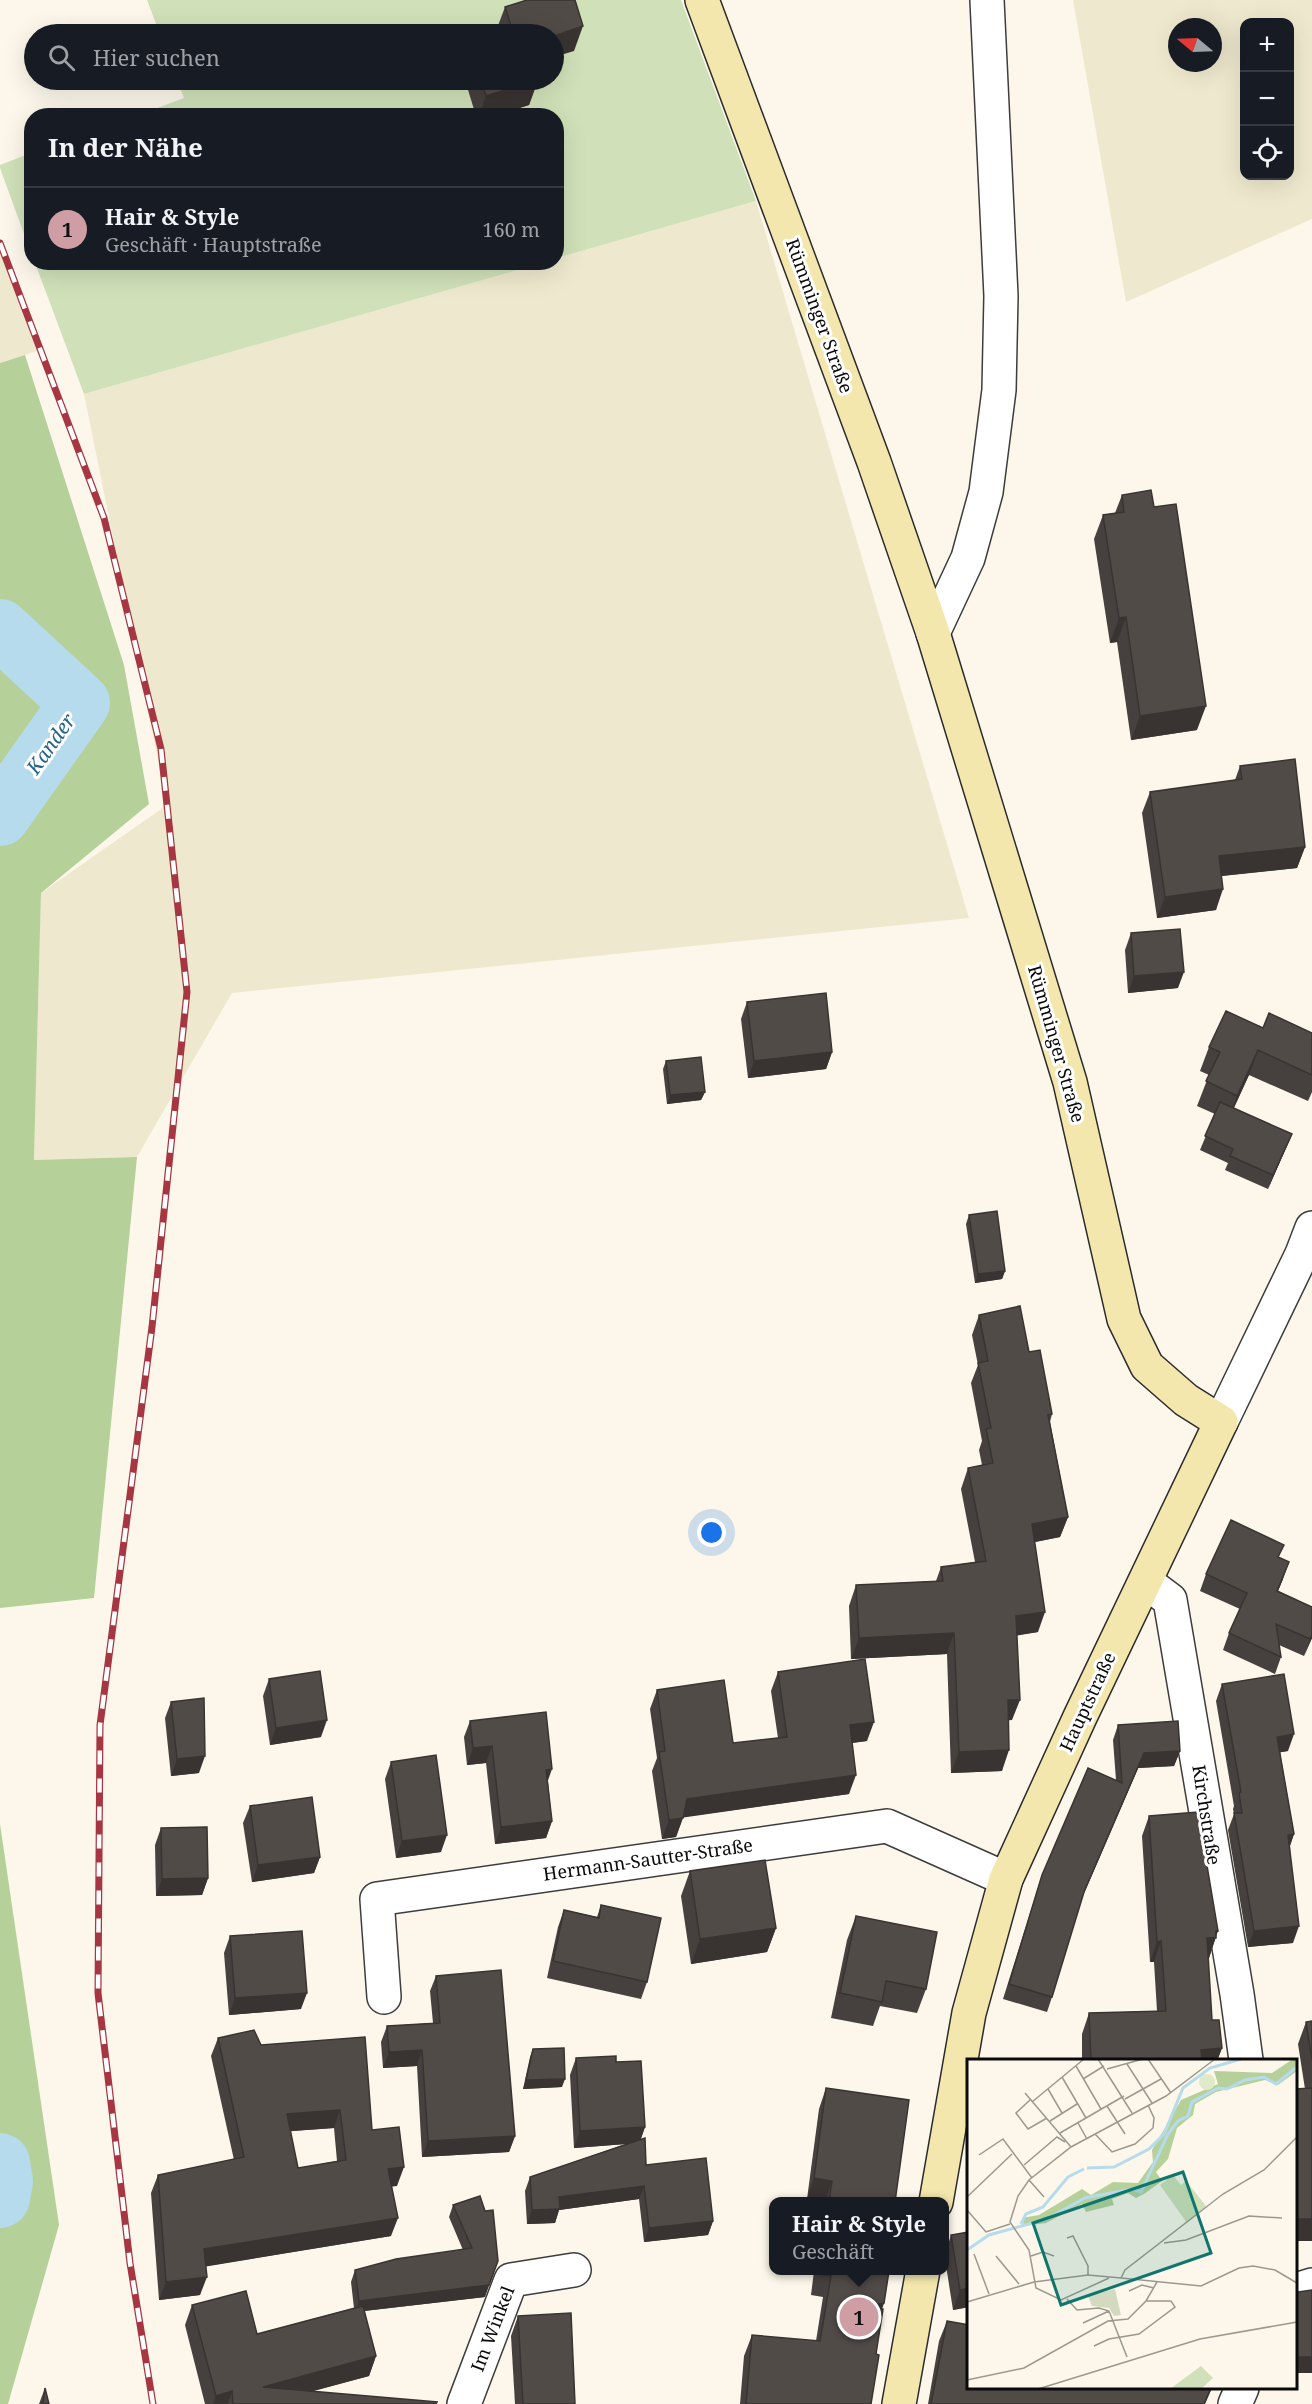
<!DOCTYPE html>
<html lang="de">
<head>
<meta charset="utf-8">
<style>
	:root { --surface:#171b24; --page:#20242c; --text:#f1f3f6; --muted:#9ea1a6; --line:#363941; --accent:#cf9ea5 }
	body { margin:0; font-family:"Noto Serif",serif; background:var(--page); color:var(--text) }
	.controls { position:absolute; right:18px; top:18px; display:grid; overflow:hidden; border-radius:12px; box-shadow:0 6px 24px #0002 }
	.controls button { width:54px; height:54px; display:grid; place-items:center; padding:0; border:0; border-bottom:2px solid var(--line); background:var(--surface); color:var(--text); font:30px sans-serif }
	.compass { position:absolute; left:1168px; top:18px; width:54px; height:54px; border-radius:50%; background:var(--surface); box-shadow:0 6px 24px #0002; rotate:289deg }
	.you { position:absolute; left:712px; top:1533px; width:21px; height:21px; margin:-15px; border:4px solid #fff; border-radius:50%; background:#1a73e8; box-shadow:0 0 0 9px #1a73e833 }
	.badge { display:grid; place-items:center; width:39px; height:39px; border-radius:50%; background:var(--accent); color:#111; font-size:20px; font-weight:700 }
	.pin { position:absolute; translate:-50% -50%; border:3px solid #fff; box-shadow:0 2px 6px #0006 }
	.popup { position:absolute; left:769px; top:2197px; width:180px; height:78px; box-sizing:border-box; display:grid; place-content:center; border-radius:12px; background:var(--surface); filter:drop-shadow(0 2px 4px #0005); font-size:20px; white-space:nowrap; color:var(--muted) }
	.popup b { font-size:22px; color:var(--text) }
	.popup::after { content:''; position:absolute; left:50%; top:100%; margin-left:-12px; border:12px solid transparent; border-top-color:var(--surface) }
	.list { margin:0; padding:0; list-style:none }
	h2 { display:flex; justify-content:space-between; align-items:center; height:78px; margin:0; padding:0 24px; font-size:26px }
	h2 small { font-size:20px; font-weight:400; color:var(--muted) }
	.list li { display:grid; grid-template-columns:39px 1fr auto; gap:18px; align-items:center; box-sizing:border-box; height:84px; padding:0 24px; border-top:2px solid var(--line) }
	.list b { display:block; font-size:22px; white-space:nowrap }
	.list p { margin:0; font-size:20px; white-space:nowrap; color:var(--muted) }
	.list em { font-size:20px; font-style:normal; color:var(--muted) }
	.icon { flex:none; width:33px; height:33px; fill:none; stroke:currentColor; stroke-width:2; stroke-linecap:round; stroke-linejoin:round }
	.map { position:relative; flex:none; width:1312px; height:2404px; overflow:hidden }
	.search { position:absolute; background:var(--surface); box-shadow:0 6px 24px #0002; left:24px; top:24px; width:540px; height:66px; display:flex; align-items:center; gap:15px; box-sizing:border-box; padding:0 21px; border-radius:33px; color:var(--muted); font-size:22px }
	.panel { position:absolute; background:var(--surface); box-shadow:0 6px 24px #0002; left:24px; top:108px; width:540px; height:162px; border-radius:24px }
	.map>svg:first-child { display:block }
	.farmland { fill:#eee9ce; fill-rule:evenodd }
	.green { fill:#d0e1b9 }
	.forest { fill:#b6d09a }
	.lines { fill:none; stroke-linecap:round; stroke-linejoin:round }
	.river { stroke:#b5dbed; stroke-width:60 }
	.minor-casing { stroke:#3d3d3d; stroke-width:36 }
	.tertiary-casing { stroke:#3d3d3d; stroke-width:36 }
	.secondary-casing { stroke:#2c2c2c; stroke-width:36 }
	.minor { stroke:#fff; stroke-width:33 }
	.tertiary { stroke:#fff; stroke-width:33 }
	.secondary { stroke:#f4e7ad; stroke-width:33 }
	.rail-casing { stroke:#a63642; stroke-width:7 }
	.rail { stroke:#fff; stroke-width:4.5; stroke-dasharray:14; stroke-linecap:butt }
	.wall { fill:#46403e; fill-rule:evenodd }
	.shaded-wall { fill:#393432 }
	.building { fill:#514b48; stroke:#393432; stroke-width:1.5; fill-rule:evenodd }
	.labels { text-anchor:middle; stroke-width:6; stroke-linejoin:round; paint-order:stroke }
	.street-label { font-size:18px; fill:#0a0a0a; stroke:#fff }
	.water-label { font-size:20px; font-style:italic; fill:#266489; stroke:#fff }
	.inset-river { fill:none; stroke:#b5dbed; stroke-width:3 }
	.inset-road { fill:none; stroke:#9b9890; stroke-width:1.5 }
	.view { fill:#0f766e; fill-opacity:0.15; stroke:#0f766e; stroke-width:3 }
	.inset-edge { fill:none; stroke:#0a0a0a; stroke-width:3 }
</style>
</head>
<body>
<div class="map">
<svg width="1312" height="2404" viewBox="0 0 1312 2404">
	<rect width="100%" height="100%" fill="#fcf7ea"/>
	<!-- farmland -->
	<g class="farmland">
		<path d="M1073 0H1312V219L1126 302ZM1244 22H1290V176H1244ZM1177 27H1213V63H1177Z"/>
		<path d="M756 201 969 918 232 993 137 1157 34 1160 41 893 167 805 84 394 542 263 556 262 557 258Z"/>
		<path d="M0 242 40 350 0 363Z"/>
	</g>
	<!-- green -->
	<g class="green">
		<path d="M147 0H681L756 201 557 258 556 116H136L184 98 177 80H554V34H160Z"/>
		<path d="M31 153H32L31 253 0 168V165Z"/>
		<path d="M35 263V262L542 263 84 394Z"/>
	</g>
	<!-- forest -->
	<g class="forest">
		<path d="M25 355 124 665 149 804 41 893 34 1160 137 1157 94 1598 0 1608V363Z"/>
		<path d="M0 1824 59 2225 8 2404H0Z"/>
	</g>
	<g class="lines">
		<!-- river -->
		<g class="river">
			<path d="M0 629 80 703 0 816"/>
			<path d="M0 2163 3 2181 0 2198"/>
		</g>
		<!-- minor casing -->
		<g class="minor-casing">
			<g id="minor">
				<path d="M933 633 968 558 986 492 999 390 1001 296 987 0"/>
				<path d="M1146 1582 1170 1600 1237 1994 1246 2060"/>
				<path d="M384 1997 377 1899 887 1826 1006 1879"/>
				<path d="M1296 2290 1312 2285"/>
				<path d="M464 2404 511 2280 574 2270"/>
				<path d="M1235 2404 1242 2388"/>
			</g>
		</g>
		<!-- tertiary casing -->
		<g class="tertiary-casing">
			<path id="tertiary" d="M1221 1422 1302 1254 1312 1228"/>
		</g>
		<!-- secondary casing -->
		<g class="secondary-casing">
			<g id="secondary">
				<path d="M702 0 874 462 933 633 1070 1082 1124 1319 1147 1366 1186 1400 1221 1422 1080 1717 1006 1879 969 2013 936 2202"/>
				<path d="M899 2404 923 2270"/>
			</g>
		</g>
		<!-- minor -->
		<use href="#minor" class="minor"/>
		<!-- tertiary -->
		<use href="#tertiary" class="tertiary"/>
		<!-- secondary -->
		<use href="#secondary" class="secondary"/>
		<!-- rail casing -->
		<g class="rail-casing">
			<path id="rail" d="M0 243 104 518 161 749 187 992 152 1327 100 1725 98 1993 130 2263 153 2404"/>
		</g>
		<!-- rail -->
		<use href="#rail" class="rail"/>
	</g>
	<!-- wall -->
	<g class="wall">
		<path d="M505 7 574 51 496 34V31Z"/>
		<path d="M465 80H538L529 105 493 116H476Z"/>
		<path d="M1122 495 1197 730 1131 740 1117 642 1110 643 1094 539 1103 515 1115 513Z"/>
		<path d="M1240 766 1305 847 1297 868 1222 876 1216 910 1157 918 1142 813 1150 792 1235 780Z"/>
		<path d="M1131 933 1178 988 1128 993 1125 950Z"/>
		<path d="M747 1002 832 1052 826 1069 748 1078 741 1019Z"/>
		<path d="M1263 1028 1312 1033V1092L1308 1101 1249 1075 1234 1108 1292 1134 1286 1148 1268 1189 1225 1170 1228 1163 1200 1150 1215 1114 1197 1106 1209 1075 1200 1071 1209 1047Z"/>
		<path d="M666 1061 705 1092 701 1100 667 1104 663 1069Z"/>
		<path d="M969 1215 1005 1271 1002 1279 975 1283 966 1224Z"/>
		<path d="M979 1315 1029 1352 1052 1414 1050 1422 1068 1517 1060 1537 1035 1542 1038 1632 1017 1635 1012 1720H1008L1002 1771 951 1773 947 1654 851 1659 849 1606 856 1585 936 1581 941 1567 975 1562 961 1489 968 1468 982 1465 979 1450 982 1441 971 1383 978 1365 972 1335Z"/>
		<path d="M1279 1558 1283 1579 1278 1591 1312 1607V1638L1304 1656 1279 1645 1281 1657 1275 1674 1223 1650 1229 1633 1240 1609 1200 1591 1206 1574Z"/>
		<path d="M778 1672 867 1741 852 1743 849 1794 683 1817 676 1837 662 1839 652 1771 657 1758 650 1709 657 1690 733 1743 778 1738 771 1691Z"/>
		<path d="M269 1679 321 1737 270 1745 263 1696Z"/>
		<path d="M1222 1684 1288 1751 1280 1752 1294 1834 1290 1846 1293 1943 1248 1947 1228 1830 1234 1814 1233 1809 1234 1806 1216 1701Z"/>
		<path d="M171 1702 199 1773 171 1776 165 1718Z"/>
		<path d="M470 1721 548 1782 552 1821 546 1838 495 1844 486 1763 467 1765 464 1737Z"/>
		<path d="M1118 1725 1180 1751 1174 1766 1138 1768 1081 1900 1052 1997 1047 2012 1003 1999 1042 1875 1116 1780 1113 1740Z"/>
		<path d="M391 1762 441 1852 396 1858 385 1779Z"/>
		<path d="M250 1806 320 1857 314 1873 252 1882 243 1823Z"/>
		<path d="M1149 1816 1216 1936 1209 1958H1208L1212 2020 1222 2048 1217 2061H1082V2034L1089 2013 1157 2011 1154 1962H1150L1142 1836Z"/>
		<path d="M161 1828 208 1878 202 1895 156 1896 155 1845Z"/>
		<path d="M690 1871 776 1928 767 1952 691 1964 681 1896Z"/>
		<path d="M601 1905 647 1982 641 1999 547 1978 558 1927 564 1910 597 1917Z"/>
		<path d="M856 1916 926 1989 917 2013 880 2006 873 2026 831 2018 847 1940Z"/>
		<path d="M230 1936 301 2009 229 2015 224 1953Z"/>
		<path d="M436 1976 515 2136 509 2152 422 2157 417 2066 383 2068 381 2042 387 2026 433 2023 430 1991Z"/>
		<path d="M1312 2021V2241L1305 2089 1298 2044 1306 2022Z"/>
		<path d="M218 2038 261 2045 372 2130 397 2186H392L391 2236 206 2266 200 2295 159 2300 151 2193 158 2175 234 2160 211 2056ZM334 2128 337 2161 298 2168 290 2131Z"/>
		<path d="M533 2049 562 2087 523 2089 530 2057Z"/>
		<path d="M576 2058 616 2062 645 2127 641 2139 646 2165 713 2221 708 2235 644 2242 639 2199 559 2210 555 2223 527 2224 525 2191 530 2177 626 2144 574 2148 570 2075Z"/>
		<path d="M826 2088 895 2202H825L807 2199 819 2109Z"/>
		<path d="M480 2196 485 2297 364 2311 376 2356 369 2376 312 2391 436 2404H205L185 2325 192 2305 257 2334 354 2308 351 2282 355 2270 463 2250 449 2217 453 2205Z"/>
		<path d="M969 2232V2307L953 2310 945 2259V2254L951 2235Z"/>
		<path d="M814 2271H889L884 2303 882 2309 876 2354 871 2404H740L744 2356 752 2335 816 2341 823 2297 811 2295Z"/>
		<path d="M518 2316 575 2404H515L511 2336Z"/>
		<path d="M947 2321 969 2388H1212L1205 2404H928L939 2341Z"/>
		<path d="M45 2388 49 2404H39Z"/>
	</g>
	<!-- shaded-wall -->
	<g class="shaded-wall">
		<path d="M583 26 574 51 554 57V36Z"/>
		<path d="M538 80 529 105 493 116H479L486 96Z"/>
		<path d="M1126 617 1117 642 1110 643 1119 618Z"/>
		<path d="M1206 706 1197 730 1131 740 1140 716Z"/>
		<path d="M1305 847 1297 868 1211 877 1219 856Z"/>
		<path d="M1223 889 1216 910 1157 918 1165 897Z"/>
		<path d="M1184 972 1178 988 1128 993 1134 976Z"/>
		<path d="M1258 1050 1249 1075 1228 1120 1237 1096Z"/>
		<path d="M832 1052 826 1069 748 1078 754 1061Z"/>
		<path d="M705 1092 701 1100 667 1104 670 1095Z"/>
		<path d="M1292 1134 1286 1148 1268 1189 1273 1175Z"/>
		<path d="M1005 1271 1002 1279 975 1283 978 1274Z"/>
		<path d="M1068 1517 1060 1537 1025 1544 1032 1524Z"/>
		<path d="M1289 1562 1283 1579 1271 1607 1277 1591Z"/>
		<path d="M1045 1612 1038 1632 1009 1637 1016 1616Z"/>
		<path d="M954 1633 947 1654 851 1659 859 1638Z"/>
		<path d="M1312 1635V1638L1304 1656Z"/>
		<path d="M1008 1700H1020L1012 1720 1000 1721Z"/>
		<path d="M327 1720 321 1737 270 1745 276 1728Z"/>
		<path d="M874 1722 867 1741 843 1744 850 1725Z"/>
		<path d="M1294 1734 1288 1751 1271 1754 1277 1737Z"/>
		<path d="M492 1746 486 1763 467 1765 473 1748Z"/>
		<path d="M1009 1750 1002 1771 951 1773 959 1752Z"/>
		<path d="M1180 1751 1174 1766 1138 1768 1078 1907 1084 1892 1144 1753Z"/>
		<path d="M205 1756 199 1773 171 1776 177 1759Z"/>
		<path d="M552 1769 546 1786V1770Z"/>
		<path d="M856 1775 849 1794 680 1818 687 1799Z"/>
		<path d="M683 1818 676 1837 662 1839 669 1820Z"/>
		<path d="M552 1821 546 1838 495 1844 501 1827Z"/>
		<path d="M1294 1834 1288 1851V1835Z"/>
		<path d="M447 1835 441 1852 396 1858 402 1841Z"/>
		<path d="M320 1857 314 1873 252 1882 258 1865Z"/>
		<path d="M208 1878 202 1895 156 1896 162 1879Z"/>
		<path d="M1299 1926 1293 1943 1248 1947 1254 1931Z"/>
		<path d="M776 1928 767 1952 691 1964 700 1939Z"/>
		<path d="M1216 1931H1218L1209 1958 1199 1959 1207 1938Z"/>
		<path d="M1161 1941 1154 1962H1150L1157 1942Z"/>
		<path d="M307 1993 301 2009 229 2015 235 1998Z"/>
		<path d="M1222 2048 1217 2061H1197L1201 2050Z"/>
		<path d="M422 2050 417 2066 383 2068 389 2052Z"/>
		<path d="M565 2079 562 2087 523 2089 526 2080Z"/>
		<path d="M340 2110 334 2128 280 2132 287 2114Z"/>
		<path d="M645 2127 639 2143 574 2148 580 2131Z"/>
		<path d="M515 2136 509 2152 422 2157 428 2141Z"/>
		<path d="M404 2167 397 2186 382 2188 388 2169Z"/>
		<path d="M814 2178 832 2181 825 2201 807 2199Z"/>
		<path d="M644 2186 639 2199 559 2210 555 2223 527 2224 532 2210 559 2197Z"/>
		<path d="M398 2218 391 2236 197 2268 204 2249Z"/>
		<rect x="1296" y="2219" width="16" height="22"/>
		<path d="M713 2221 708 2235 644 2242 649 2228Z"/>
		<path d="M498 2261 485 2297 355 2312 359 2301Z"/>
		<path d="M207 2277 200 2295 159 2300 166 2282Z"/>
		<path d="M969 2288V2307L953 2310 960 2290Z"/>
		<path d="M884 2303 876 2323 867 2306Z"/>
		<path d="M376 2356 369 2376 266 2404 263 2387Z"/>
		<rect x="1296" y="2357" width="16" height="16"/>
		<path d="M232 2391 228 2404H213L216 2396Z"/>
	</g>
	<!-- building -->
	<g class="building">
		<path d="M527 0H575L583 26 554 36V34H494L512 29 505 7Z"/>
		<path d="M481 80H538L486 96Z"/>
		<path d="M1151 490 1154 507 1176 504 1206 706 1140 716 1126 617 1119 618 1103 515 1124 512 1122 495Z"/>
		<path d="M1295 759 1305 847 1219 856 1223 889 1165 897 1150 792 1242 779 1240 766Z"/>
		<path d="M1180 929 1184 972 1134 976 1131 933Z"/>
		<path d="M826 993 832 1052 754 1061 747 1002Z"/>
		<path d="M1226 1011 1263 1028 1269 1013 1312 1033V1075L1258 1050 1237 1096 1206 1081 1220 1052 1209 1047Z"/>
		<path d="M701 1057 705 1092 670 1095 666 1061Z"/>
		<path d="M1220 1102 1292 1134 1273 1175 1230 1156 1233 1149 1205 1136Z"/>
		<path d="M997 1211 1005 1271 978 1274 969 1215Z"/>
		<path d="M1020 1306 1029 1352 1040 1350 1052 1414 1048 1415 1068 1517 1032 1524 1045 1612 1016 1616 1020 1700H1008L1009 1750 959 1752 954 1633 859 1638 856 1585 943 1581 941 1567 986 1561 968 1468 993 1463 986 1429 991 1428 978 1363 988 1361 979 1315Z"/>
		<path d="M1231 1520 1284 1545 1278 1557 1289 1562 1277 1591 1312 1607V1635L1310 1639 1276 1624 1281 1657 1229 1633 1247 1593 1206 1574Z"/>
		<path d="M865 1659 874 1722 850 1725 856 1775 687 1799 683 1818 669 1820 659 1752 665 1751 657 1690 724 1680 733 1743 787 1737 778 1672Z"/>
		<path d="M320 1671 327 1720 276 1728 269 1679Z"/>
		<path d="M1284 1674 1294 1734 1277 1737 1294 1834 1288 1835 1299 1926 1254 1931 1234 1813H1242L1239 1793 1241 1792 1222 1684Z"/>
		<path d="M204 1698 205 1756 177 1759 171 1702Z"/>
		<path d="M546 1712 552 1769 546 1770 552 1821 501 1827 492 1746 473 1748 470 1721Z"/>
		<path d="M1178 1721 1180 1751 1144 1753 1084 1892 1052 1997 1009 1984 1042 1875 1088 1768 1122 1783 1118 1725Z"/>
		<path d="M436 1755 447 1835 402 1841 391 1762Z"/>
		<path d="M312 1797 320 1857 258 1865 250 1806Z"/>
		<path d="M1198 1812 1218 1931H1216V1938H1207L1212 2020H1219L1222 2048 1201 2050 1202 2061H1091L1089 2013 1166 2011 1161 1941 1157 1942 1149 1816Z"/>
		<path d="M207 1827 208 1878 162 1879 161 1828Z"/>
		<path d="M765 1860 776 1928 700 1939 690 1871Z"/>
		<path d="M601 1905 661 1918 647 1982 553 1961 564 1910 599 1918Z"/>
		<path d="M856 1916 937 1932 926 1989 886 1981 882 2002 840 1993Z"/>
		<path d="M302 1931 307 1993 235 1998 230 1936Z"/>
		<path d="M501 1970 515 2136 428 2141 422 2050 389 2052 387 2026 440 2023 436 1976Z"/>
		<path d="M1312 2021V2060L1306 2022Z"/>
		<path d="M254 2030 261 2045 365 2037 372 2130 399 2127 404 2167 388 2169 398 2218 204 2249 207 2277 166 2282 158 2175 244 2157 218 2038ZM340 2110 346 2160 298 2168 287 2114Z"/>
		<path d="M564 2048 565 2079 526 2080 533 2049Z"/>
		<path d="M616 2056V2062L641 2061 645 2127 580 2131 576 2058Z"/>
		<path d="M826 2088 909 2100 895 2202H829L832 2181 814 2178Z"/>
		<path d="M1312 2088V2219H1296V2089Z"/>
		<path d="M645 2138 646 2165 706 2158 713 2221 649 2228 644 2186 559 2197 560 2209 532 2210 530 2177Z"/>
		<path d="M480 2196 485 2211 493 2210 498 2261 489 2285 359 2301 355 2270 396 2259 472 2248 453 2205Z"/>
		<path d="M969 2232V2288L960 2290 951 2235Z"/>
		<path d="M819 2271H889L884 2303 867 2306 883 2309 876 2354 879 2355 871 2404H746L752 2335 820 2341 831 2276 818 2274Z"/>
		<path d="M1312 2290V2357H1296V2291L1298 2292Z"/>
		<path d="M246 2291 257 2334 363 2306 376 2356 263 2387 437 2402 436 2404H233L232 2391 216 2396 192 2305Z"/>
		<path d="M571 2313 575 2404H523L518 2316Z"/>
		<path d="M947 2321 969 2325V2388H1211L1204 2404H931Z"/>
		<path d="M45 2388 49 2404H43Z"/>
	</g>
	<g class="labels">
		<!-- street labels -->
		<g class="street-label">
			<text transform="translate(819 316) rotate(70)" y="6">Rümminger Straße</text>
			<text transform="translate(1056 1044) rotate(74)" y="6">Rümminger Straße</text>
			<text transform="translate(1088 1702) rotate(-65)" y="6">Hauptstraße</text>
			<text transform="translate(1206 1815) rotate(81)" y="6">Kirchstraße</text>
			<text transform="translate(648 1860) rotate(-8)" y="6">Hermann-Sautter-Straße</text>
			<text transform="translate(493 2329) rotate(-69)" y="6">Im Winkel</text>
		</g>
		<!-- water labels -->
		<g class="water-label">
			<text transform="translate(51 744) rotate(-55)" y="7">Kander</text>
		</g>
	</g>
	<!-- overview -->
	<g transform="translate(967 2059)">
		<rect width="330" height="330" fill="#fcf7ea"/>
		<path d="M206 116 214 126 219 122 239 147 220 164 193 126ZM234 307 246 319 234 330H203Z" fill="#d0e1b9"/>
		<path d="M326 0H330V12L311 26 298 21 249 33 228 45 226 56 210 69 201 100 189 113 195 122 177 135 169 139 161 134 145 140 147 146 119 153 115 145 79 164 57 167 55 159 72 156 115 130 124 136 146 123 171 124 186 103 185 91 214 41 251 25 247 12 305 14Z" fill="#b6d09a"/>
		<path d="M148 230 154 256 147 257 142 249 125 247 121 237Z" fill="#d3dabf"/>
		<path d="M232 23a8 8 0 1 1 16 0a8 8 0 1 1-16 0Z" fill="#e0eac9"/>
		<path class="inset-river" d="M120 109 147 108 182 90 197 75 216 29 243 9 274 0M54 165 59 155 76 148 101 118 117 110M0 191 22 176 80 160 118 139 165 130 174 133 201 75 211 62 221 57 225 43 251 29 260 30 278 21 297 18 309 25 330 8"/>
		<path class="inset-road" d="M131 0 165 54M181 0 204 34M160 5 185 44M109 7 134 50M140 10 176 0M95 18 119 59M116 20 137 7M81 30 95 54M58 34 104 88M158 40 194 20M63 41 49 54 61 70 80 59M65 43 117 0M140 47 158 75M83 62 110 45M111 64 120 80M93 74 157 37M128 75 145 93 168 85 186 69 187 59 181 46M12 96 36 80 65 119M57 106 90 78 98 83M62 121 77 138M0 138 45 95M0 151 19 173 43 165M100 179 106 177 121 207V216M197 184 219 181 282 157 315 159M7 195 22 235M29 197 52 225M64 197 76 193 87 197M142 219 94 241 69 229 62 191 43 163 51 137 62 121 104 88 199 37 248 0M154 219 234 227 272 209 286 207 308 211 330 224M162 232 175 226 187 229M100 240 110 251 132 249 142 252 160 298M0 243 67 223 121 216 154 219 158 211 256 135 297 111 330 78M116 264 142 252M127 287 142 280 172 275 208 248 204 242H179M0 321 57 309 141 262 161 260 179 242 190 223M71 330 233 280 330 263"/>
		<path class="view" d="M216 113 244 194 94 246 66 164Z"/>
		<rect width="330" height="330" class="inset-edge"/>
	</g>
</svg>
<div class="controls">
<button>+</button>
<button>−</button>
<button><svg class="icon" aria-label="locate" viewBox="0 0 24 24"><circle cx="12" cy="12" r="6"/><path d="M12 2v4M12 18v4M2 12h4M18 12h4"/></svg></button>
</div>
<svg class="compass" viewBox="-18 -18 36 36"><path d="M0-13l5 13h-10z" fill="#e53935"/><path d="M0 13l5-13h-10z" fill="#9ea1a6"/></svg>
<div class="you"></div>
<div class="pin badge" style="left:859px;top:2317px">1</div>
<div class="popup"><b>Hair &amp; Style</b>Geschäft</div>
<div class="search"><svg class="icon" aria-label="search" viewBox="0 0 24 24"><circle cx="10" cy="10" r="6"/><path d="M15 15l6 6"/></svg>Hier suchen</div>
<section class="panel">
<h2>In der Nähe<small></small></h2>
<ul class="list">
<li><span class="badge">1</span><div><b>Hair &amp; Style</b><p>Geschäft · Hauptstraße</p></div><em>160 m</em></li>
</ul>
</section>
</div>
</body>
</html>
